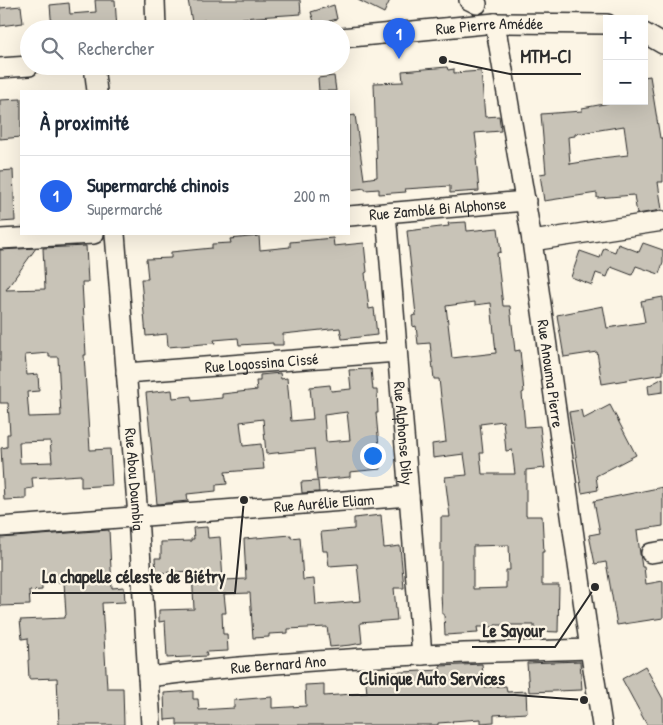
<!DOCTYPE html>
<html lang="fr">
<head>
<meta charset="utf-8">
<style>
	:root { --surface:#fff; --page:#f6f6f7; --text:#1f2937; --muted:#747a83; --line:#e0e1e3; --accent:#2563eb }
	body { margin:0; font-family:"Patrick Hand",sans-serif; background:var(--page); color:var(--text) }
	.controls { position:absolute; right:15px; top:15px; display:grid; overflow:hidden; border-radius:0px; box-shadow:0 5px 20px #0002 }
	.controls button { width:45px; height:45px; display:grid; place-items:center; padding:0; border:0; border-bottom:1px solid var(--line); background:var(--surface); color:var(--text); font:25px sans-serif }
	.you { position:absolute; left:372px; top:455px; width:18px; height:18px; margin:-12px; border:4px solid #fff; border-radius:50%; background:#1a73e8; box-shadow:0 0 0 8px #1a73e833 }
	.badge { display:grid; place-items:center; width:32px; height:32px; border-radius:50%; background:var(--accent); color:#fff; font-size:16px; font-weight:700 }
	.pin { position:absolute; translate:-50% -41px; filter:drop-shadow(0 1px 2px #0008) }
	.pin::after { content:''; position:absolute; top:26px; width:18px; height:15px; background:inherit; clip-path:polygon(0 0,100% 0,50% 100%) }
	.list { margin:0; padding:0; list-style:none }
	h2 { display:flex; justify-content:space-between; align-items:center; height:65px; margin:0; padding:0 20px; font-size:21px }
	h2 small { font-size:16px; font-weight:400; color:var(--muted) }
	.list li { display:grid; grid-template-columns:32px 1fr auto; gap:15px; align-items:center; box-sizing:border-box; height:80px; padding:0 20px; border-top:1px solid var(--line) }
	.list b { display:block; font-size:19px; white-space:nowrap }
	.list p { margin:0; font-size:16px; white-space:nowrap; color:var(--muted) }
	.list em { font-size:16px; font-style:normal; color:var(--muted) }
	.icon { flex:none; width:28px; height:28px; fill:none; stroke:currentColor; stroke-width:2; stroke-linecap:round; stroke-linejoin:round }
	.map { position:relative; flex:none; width:663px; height:725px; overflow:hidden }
	.search { position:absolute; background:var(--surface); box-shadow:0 5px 20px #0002; left:20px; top:20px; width:330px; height:55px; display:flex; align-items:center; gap:12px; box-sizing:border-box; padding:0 18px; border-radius:28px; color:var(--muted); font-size:19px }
	.panel { position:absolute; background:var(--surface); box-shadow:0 5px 20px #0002; left:20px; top:90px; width:330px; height:145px; border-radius:0px }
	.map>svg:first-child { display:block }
	.building { fill:#c8c3b7; stroke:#2b2b2b; fill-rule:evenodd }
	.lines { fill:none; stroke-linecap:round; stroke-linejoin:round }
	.minor-casing { stroke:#2b2b2b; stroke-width:22 }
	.minor { stroke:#fcf5e5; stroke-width:19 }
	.labels { text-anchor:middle; stroke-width:4.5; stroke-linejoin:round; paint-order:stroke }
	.street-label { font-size:16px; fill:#2b2b2b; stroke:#fcf5e5 }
	.leader { fill:none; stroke:#2b2b2b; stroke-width:2 }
	.callout-dot { fill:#2b2b2b; stroke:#fcf5e5; stroke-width:2 }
	.callout-label { font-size:18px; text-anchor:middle; font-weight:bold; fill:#2b2b2b; stroke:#fcf5e5; stroke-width:4.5; stroke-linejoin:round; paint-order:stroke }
</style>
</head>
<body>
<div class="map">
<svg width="663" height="725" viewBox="0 0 663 725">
	<rect width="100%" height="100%" fill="#fcf5e5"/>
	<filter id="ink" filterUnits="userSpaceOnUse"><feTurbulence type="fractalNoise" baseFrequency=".02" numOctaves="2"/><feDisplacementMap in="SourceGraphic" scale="10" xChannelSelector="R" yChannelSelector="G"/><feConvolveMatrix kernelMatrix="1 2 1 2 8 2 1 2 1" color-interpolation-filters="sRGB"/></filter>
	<g filter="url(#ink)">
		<!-- building -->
		<g class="building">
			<path d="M95 0H115L117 29H52L50 5 69 3 70 14 96 12Z"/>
			<path d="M188 0H300L301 14 242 18 243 29H206L205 20 192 22Z"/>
			<path d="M358 0H390L384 13Z"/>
			<path d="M334 5 337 19 315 25 311 12Z"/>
			<path d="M21 6 23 23 0 26V8Z"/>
			<path d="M447 67 448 70 454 69V73L481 71 485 117 499 116 501 131 475 133 478 158H476L479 191 450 193V186L405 189 406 192 379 194V189L365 190V188L349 190V116L355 115 364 179 377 177 374 83 403 82 402 71Z"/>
			<path d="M334 76 336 91H319L318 78Z"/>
			<path d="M650 76 660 138H663V182H658L662 210 637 214 634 195 597 198V193L544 201 540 174 546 173 541 114 582 111V108L621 101H644V77ZM624 126 628 155 601 158V159L570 164 568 137 575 136V134Z"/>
			<path d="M21 99V137L0 139V100Z"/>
			<path d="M13 170 15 221 0 222V171Z"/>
			<path d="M466 222 467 231 498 228 501 252 497 253 503 306H510L515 351 520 350 524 392 522 393 525 427 540 426 545 468 526 470V516H542L544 552H542V585H559L558 632 534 631V625H495V627H477L478 633 445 635 444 614H442L441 593V517H450L445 477 467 475 464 454 433 458 432 444 446 442 439 379H434L430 343 418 344 416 326 413 327 412 316 416 315 407 231 449 226 448 223ZM475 302V305L491 303 496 353 452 358 446 306ZM503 421 506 451 512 450 515 474H482L480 453H483L480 424ZM509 545 510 570H506V588L473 589V546Z"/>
			<path d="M259 236 260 250 290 247V242L333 238 334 246 364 243 367 272 365 273 369 309 374 308 377 335 342 339 340 328 283 334V345H273V343L239 345 238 338 214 340 215 343 168 347 167 334 146 336 141 279H148L146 259 171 258V252L212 248V244L231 243 230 239Z"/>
			<path d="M643 243 663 250V263L659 274 636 266 632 275 611 267 607 277 596 273 592 285 571 277 580 251 600 258 604 248 615 252 618 244 639 252Z"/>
			<path d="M86 246 88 282H82L86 355H84L90 450 110 449 112 485 81 487V475L32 478 33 488 26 489V499L4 500 1 448 7 447V434H10L8 403H0V250L36 248 6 290 45 289 43 248ZM49 353V357H58L61 416 29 417 27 392 39 391 38 374 27 375 25 355ZM50 441 52 462 20 463 19 442Z"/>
			<path d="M663 297V374L602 384 597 352 564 357 557 315 603 306 607 328 645 322 641 301Z"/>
			<path d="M371 369 373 390H377L378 413H376L381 469 350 472V477L317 480 314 449 266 454 263 419 240 422 243 446 261 444 264 469 225 472 227 484 216 485V491L187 494 188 501 157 504 146 393 172 390 173 398 191 396 192 401 222 398V394L257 390 256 381H260V375L280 373 281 379 287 378 291 421 313 419 310 387 330 385 331 391 351 389 349 370ZM347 412 350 440 326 442 324 415Z"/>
			<path d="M663 378V392L649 394 648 386Z"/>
			<path d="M610 405 636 455 596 476 598 490 582 493 569 412 581 410 583 419Z"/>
			<path d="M318 481 319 492 302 493 301 482Z"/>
			<path d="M663 487V526L637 530 640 554 642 567H644L646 584 663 581V618L617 625 606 562 595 564 589 535 600 533 594 501Z"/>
			<path d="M381 515 384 548 400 546 404 588H394L397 620 360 623 362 643 351 645 330 647 327 627 288 629V633L269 634V637L253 638 250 593 224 594 226 613H222L223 634H227L228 651 206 652 207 656 167 658 165 621 159 622V610L194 609 192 571 156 573 155 558H161V542L191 541V539H194L193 528 207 527 208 538 220 537 223 580 246 579 244 539 291 535V538L300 537 303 580 314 579 316 605 361 601 357 564 329 566 327 551H323L321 532 354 529V518Z"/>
			<path d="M109 530 112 588 124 587 125 602 102 603 107 688H123L124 725H59L57 678 29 679 28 660H29L28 638 22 639 20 620 65 618V616L66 615 64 582 42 583V590L29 591 30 605 0 606V538Z"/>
			<path d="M580 661 582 690 529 692 527 663Z"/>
			<path d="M482 664 484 687 506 686 507 692 526 691 527 713 494 715V722L481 723V719L452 721 453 722 438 723V725H177V719L165 720 164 693 193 691V699H198L199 710 234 708V700L272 697V708L306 706 305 685 324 684V696L367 693 365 674 440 670V666Z"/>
			<path d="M645 666 663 699V725H647L622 679Z"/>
		</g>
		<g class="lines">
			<!-- minor casing -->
			<g class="minor-casing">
				<g id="minor">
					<path d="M155 0 156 29"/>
					<path d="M469 0 477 4"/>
					<path id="s1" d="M495 23 532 241 590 649 602 725"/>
					<path d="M644 33 663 44"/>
					<path id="s2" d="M341 38 495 23 607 24"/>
					<path d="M94 66 97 91"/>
					<path d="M0 68 29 66"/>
					<path id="s3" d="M386 213 422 655"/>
					<path id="s4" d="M349 216 526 201"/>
					<path id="s5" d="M115 234 138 516 151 725"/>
					<path d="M0 239 94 234"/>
					<path d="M532 241 663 221"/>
					<path id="s6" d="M126 373 397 352"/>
					<path id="s7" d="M0 527 409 496"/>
					<path d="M651 553 663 551"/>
					<path id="s8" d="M148 677C195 671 242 666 289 663 389 655 489 652 590 649"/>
				</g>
			</g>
			<!-- minor -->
			<use href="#minor" class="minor"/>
		</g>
	</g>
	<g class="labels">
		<!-- street labels -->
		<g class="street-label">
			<text dy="6" stroke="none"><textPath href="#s2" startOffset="149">Rue Pierre Amédée</textPath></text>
			<text dy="6" stroke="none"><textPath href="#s4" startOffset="89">Rue Zamblé Bi Alphonse</textPath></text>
			<text dy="6" stroke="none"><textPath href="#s6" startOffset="136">Rue Logossina Cissé</textPath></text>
			<text dy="6" stroke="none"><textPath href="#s1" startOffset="355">Rue Anouma Pierre</textPath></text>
			<text dy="6" stroke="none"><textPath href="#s3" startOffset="221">Rue Alphonse Diby</textPath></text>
			<text dy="6" stroke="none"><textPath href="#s5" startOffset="246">Rue Abou Doumbia</textPath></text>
			<text dy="6" stroke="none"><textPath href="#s7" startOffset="325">Rue Aurélie Eliam</textPath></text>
			<text dy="6" stroke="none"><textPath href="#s8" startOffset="131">Rue Bernard Ano</textPath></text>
		</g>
	</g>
	<!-- callouts -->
	<path class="leader" d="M443 60L510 74H581M244 500L235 593H32M595 587L555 647H472M584 700L515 695H349"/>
	<g class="callout-dot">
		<circle cx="443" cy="60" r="5"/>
		<circle cx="244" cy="500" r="5"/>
		<circle cx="595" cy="587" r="5"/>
		<circle cx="584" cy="700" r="5"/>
	</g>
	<g class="callout-label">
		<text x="546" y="63">MTM-CI</text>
		<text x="134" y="583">La chapelle céleste de Biétry</text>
		<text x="514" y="637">Le Sayour</text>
		<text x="432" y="685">Clinique Auto Services</text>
	</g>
</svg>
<div class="controls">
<button>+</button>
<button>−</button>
</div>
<div class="you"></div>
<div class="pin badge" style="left:399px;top:59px">1</div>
<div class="search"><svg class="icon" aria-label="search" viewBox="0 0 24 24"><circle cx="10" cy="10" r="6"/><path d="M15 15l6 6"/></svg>Rechercher</div>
<section class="panel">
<h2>À proximité<small></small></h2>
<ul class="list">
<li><span class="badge">1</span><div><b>Supermarché chinois</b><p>Supermarché</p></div><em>200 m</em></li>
</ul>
</section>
</div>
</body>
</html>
